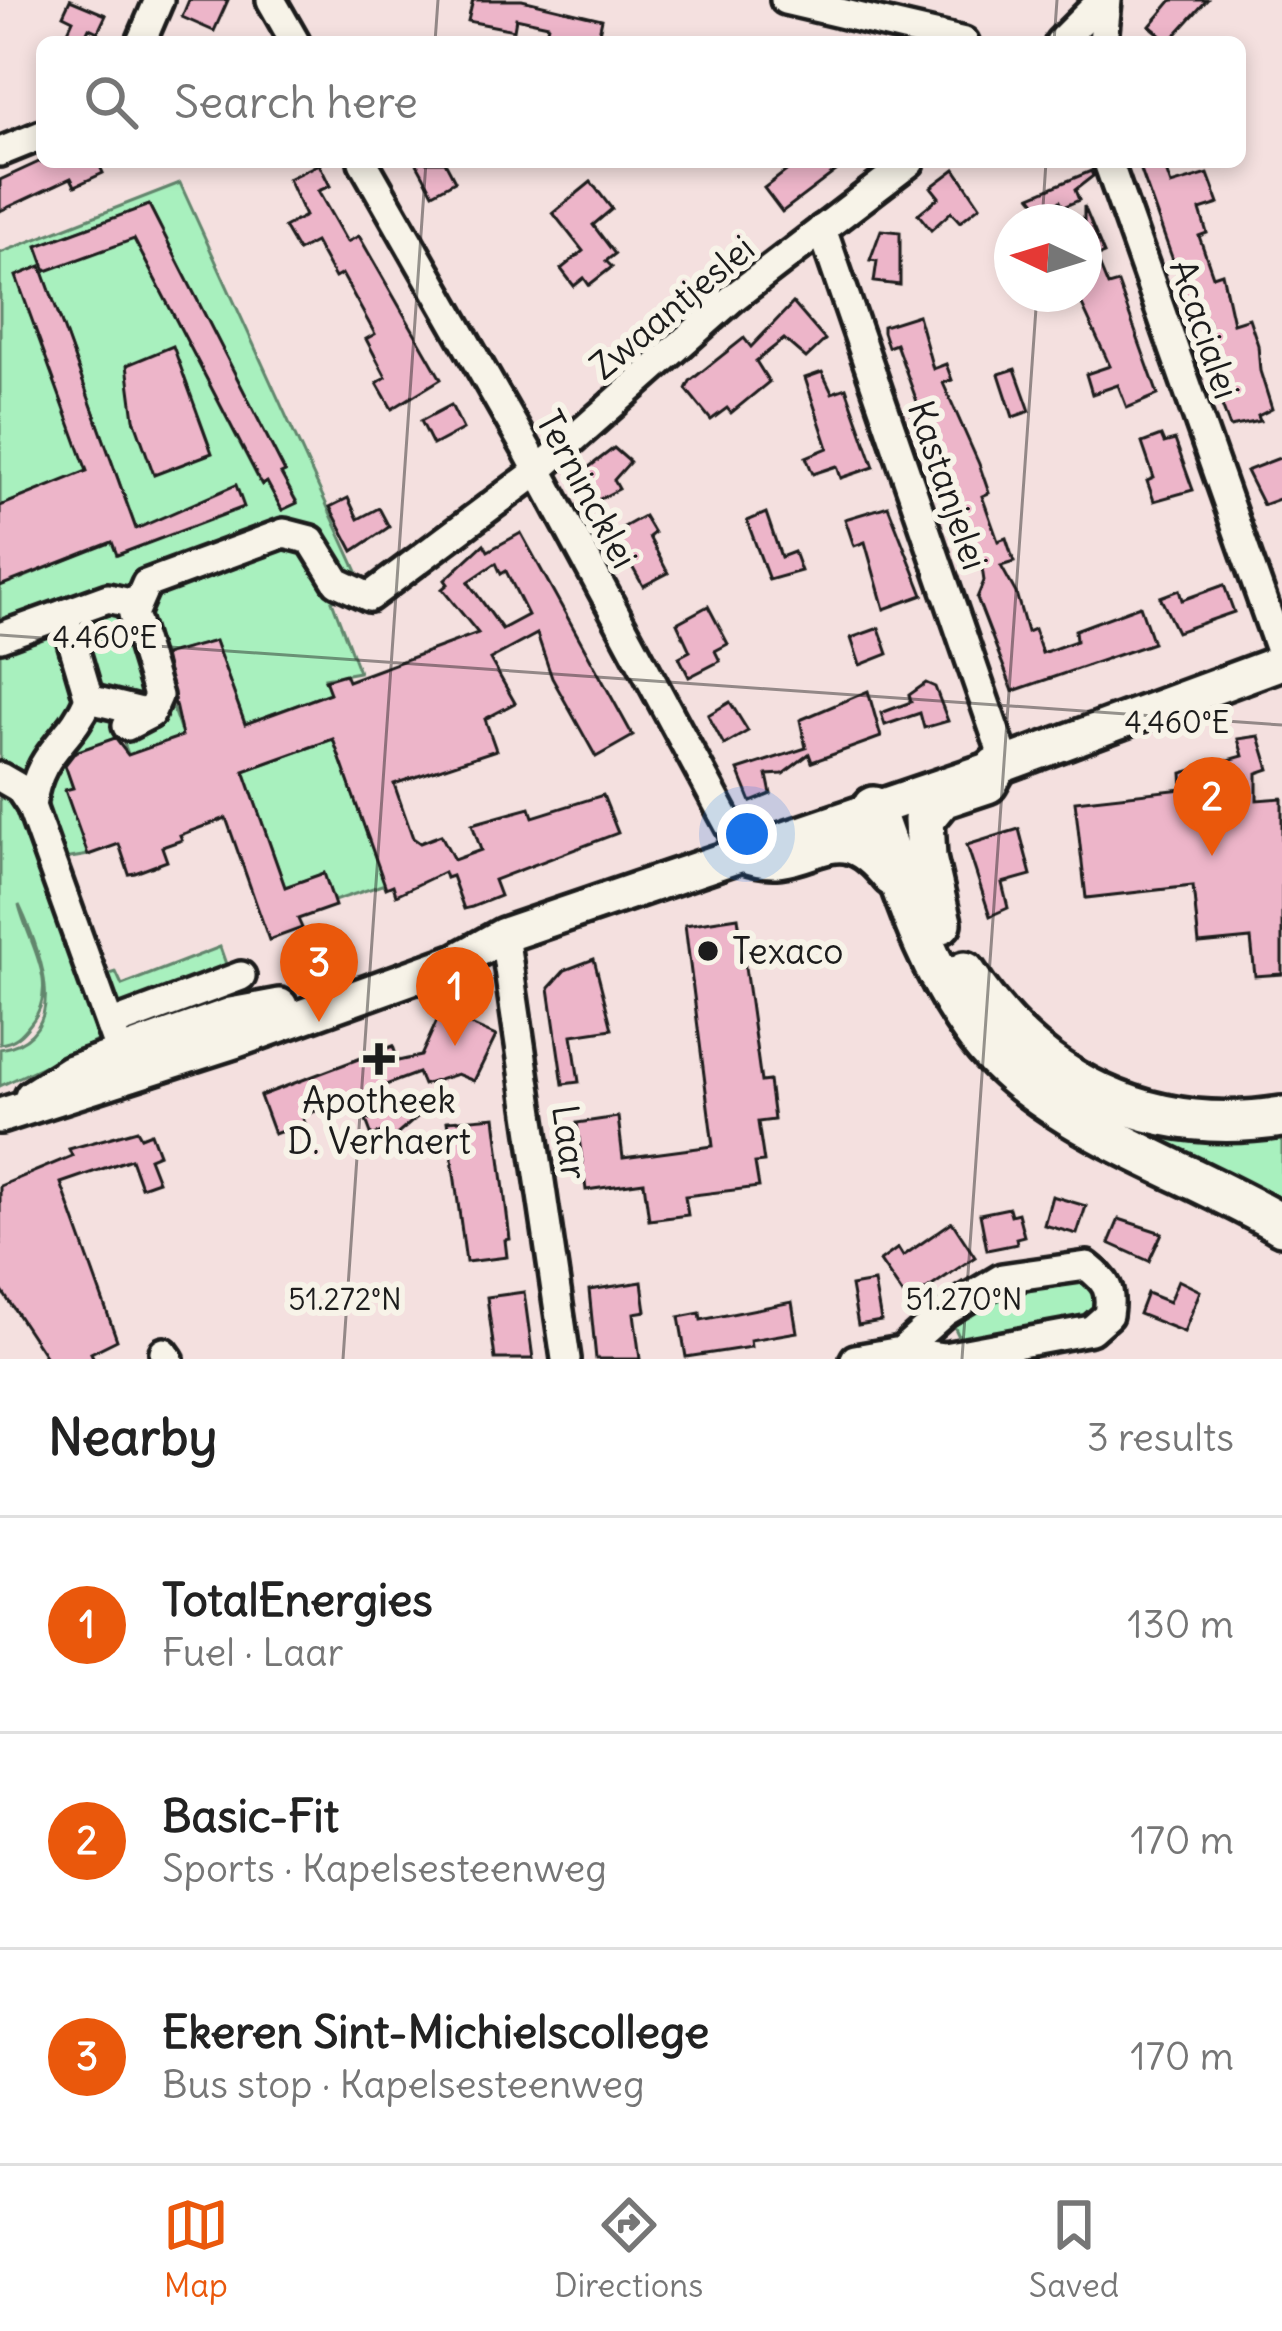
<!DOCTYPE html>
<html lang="en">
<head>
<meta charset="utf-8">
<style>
	:root { --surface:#fff; --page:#f6f6f6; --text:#222; --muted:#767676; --line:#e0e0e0; --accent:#ea580c }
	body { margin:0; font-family:Delius,sans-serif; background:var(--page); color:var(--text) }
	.compass { position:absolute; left:994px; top:204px; width:108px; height:108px; border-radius:50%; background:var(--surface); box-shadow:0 6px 18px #0003; rotate:274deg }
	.you { position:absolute; left:747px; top:834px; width:42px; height:42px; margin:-30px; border:9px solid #fff; border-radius:50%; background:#1a73e8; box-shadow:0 0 0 18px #1a73e833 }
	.badge { display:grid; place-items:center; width:78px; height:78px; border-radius:50%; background:var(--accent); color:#fff; font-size:39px; font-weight:700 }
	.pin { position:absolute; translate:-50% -99px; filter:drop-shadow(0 3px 6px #0008) }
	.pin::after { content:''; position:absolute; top:63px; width:42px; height:36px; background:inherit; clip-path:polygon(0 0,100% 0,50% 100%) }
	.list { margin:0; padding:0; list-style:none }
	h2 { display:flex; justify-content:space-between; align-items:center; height:156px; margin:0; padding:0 48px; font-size:51px }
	h2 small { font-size:39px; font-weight:400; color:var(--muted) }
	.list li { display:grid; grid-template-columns:78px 1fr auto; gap:36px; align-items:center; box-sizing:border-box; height:216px; padding:0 48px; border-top:3px solid var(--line) }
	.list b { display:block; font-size:45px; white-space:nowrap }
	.list p { margin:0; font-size:39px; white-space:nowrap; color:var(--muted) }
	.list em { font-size:39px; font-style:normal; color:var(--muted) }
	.icon { flex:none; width:66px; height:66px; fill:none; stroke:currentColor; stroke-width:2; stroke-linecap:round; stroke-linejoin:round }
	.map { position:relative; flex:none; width:1282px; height:1359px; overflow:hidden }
	.search { position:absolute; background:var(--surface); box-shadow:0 6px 18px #0003; left:36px; right:36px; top:36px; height:132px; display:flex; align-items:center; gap:30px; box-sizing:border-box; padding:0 42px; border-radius:18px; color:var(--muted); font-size:45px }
	.sheet { height:804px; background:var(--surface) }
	nav { display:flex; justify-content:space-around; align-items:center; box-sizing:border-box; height:168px; border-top:3px solid var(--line); background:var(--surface); font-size:33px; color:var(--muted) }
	nav a { display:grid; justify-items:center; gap:6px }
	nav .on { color:var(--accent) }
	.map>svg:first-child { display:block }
	.green { fill:#a8f0be; stroke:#62866d; stroke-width:3; fill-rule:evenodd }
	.building { fill:#edb5c9; stroke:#1c1c1c; stroke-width:3; fill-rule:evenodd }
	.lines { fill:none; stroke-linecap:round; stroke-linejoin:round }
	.minor-casing { stroke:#1c1c1c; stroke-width:36 }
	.major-casing { stroke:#1c1c1c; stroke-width:42 }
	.highway-casing { stroke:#1c1c1c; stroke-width:48 }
	.minor { stroke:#f7f3e8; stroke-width:27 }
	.major { stroke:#f7f3e8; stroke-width:33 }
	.highway { stroke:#f7f3e8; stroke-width:39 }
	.ticks { fill:none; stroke:#1c1c1c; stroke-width:3; stroke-opacity:0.45 }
	.poi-dot { fill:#1c1c1c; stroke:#f7f3e8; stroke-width:4.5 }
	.labels { text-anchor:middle; stroke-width:12; stroke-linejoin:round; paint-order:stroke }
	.street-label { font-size:36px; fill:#1c1c1c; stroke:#f7f3e8 }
	.poi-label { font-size:36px; fill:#1c1c1c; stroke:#f7f3e8; text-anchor:start }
	.ticks-label { font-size:30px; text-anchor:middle; fill:#1c1c1c; stroke:#f7f3e8; stroke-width:12; stroke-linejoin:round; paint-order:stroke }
</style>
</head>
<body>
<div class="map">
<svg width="1282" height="1359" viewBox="0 0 1282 1359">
	<rect width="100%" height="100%" fill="#f4e0df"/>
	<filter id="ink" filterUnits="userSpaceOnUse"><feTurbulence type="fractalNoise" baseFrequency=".00833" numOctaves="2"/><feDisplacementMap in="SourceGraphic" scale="24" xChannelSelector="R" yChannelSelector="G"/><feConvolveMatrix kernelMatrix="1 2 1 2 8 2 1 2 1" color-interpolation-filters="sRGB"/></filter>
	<g filter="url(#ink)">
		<!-- green -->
		<g class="green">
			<path d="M180 183 364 587 332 601 359 672 325 678 330 693 245 724 215 641 155 658 183 738 130 759 121 736 63 757 73 788 66 790 89 855 58 860 101 977 116 972 122 985 220 947 227 967 89 1045 0 1086V1049C75 1036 39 948 19 905 29 945 61 985 31 1023 22 1035 15 1042 0 1044V531L20 579 99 546 72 478 0 506V253ZM149 205 285 472 281 474 297 502 282 510 267 482 261 484 133 237 46 270 38 246ZM41 267 142 545 118 555 17 276Z"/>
			<path d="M333 739 385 884 334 901 323 874 285 887 244 771Z"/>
			<path d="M1100 1119 1282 1128V1206Z"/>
			<path d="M1077 1276 1092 1285 1098 1303 1093 1317 961 1341 954 1326 987 1304Z"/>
		</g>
		<!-- building -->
		<g class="building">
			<path d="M70 0 106 15 98 32 89 28 82 42H63L73 20 63 15Z"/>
			<path d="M189 0H228L214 31 182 17Z"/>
			<path d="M473 0H522L602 19 597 42H544L548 25 516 18 514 30 468 21Z"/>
			<path d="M1172 0H1207L1169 42 1150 26Z"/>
			<path d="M39 162H98L103 173 75 186 71 178 0 211V180Z"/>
			<path d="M416 162H445L455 181 433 193Z"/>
			<path d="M798 162H829L836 171 782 212 764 188Z"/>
			<path d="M1138 162H1163L1171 185 1208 174 1219 204 1200 210 1207 233 1199 236 1213 276 1222 273 1233 323 1249 318 1258 345 1260 371 1272 409 1258 416 1260 421 1230 427 1220 400 1230 396 1208 321 1196 325Z"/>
			<path d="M319 164 330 186 318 191 347 242 359 236 441 379 392 409 377 383 386 377 366 339 375 334 342 274 335 278 315 242 298 251 284 227 305 216 288 179Z"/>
			<path d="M955 169 980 206 960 222 951 212 931 230 918 214 939 197 931 187Z"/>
			<path d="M1091 171 1093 176 1075 190 1079 200 1063 207 1060 201 1045 213 1031 196Z"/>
			<path d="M591 182 612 209 593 225 615 254 606 261 612 267 589 285 584 278 574 286 561 269 583 251 553 213Z"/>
			<path d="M149 205 285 472 281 474 297 503 282 510 267 482 262 485 134 239 46 271 37 246Z"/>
			<path d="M1084 206 1104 254 1096 257 1108 286 1118 283 1158 395 1127 408 1118 385 1092 394 1086 374 1110 366 1077 294H1084Z"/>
			<path d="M881 230 900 232V285L874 282 877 261 870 260Z"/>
			<path d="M41 266 136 529 236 485 244 507 117 555 112 542 0 586V506L87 471 16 276Z"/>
			<path d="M793 303 825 340 806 358 784 339 756 361 769 382 731 413 727 408 711 420 686 389 690 381 744 338 751 347Z"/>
			<path d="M918 315 933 369 946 364 952 380 943 383 979 464 989 493 982 496 998 541 1006 538 1014 562 1001 566 1016 593 1027 632 1034 629 1042 653 1076 641 1075 630 1140 606 1153 643 1013 691 977 598 984 581 981 561 930 427 916 428 910 410 919 407 896 344 888 347 883 332V326Z"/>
			<path d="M173 346 212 453 154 475 134 419 127 365Z"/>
			<path d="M1015 369 1030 411 1013 417 999 374Z"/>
			<path d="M822 372 832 393 846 388 874 467 841 478 837 466 813 474 806 457 828 448 805 378Z"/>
			<path d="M451 405 463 429 433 445 421 421Z"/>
			<path d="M1161 436 1164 443 1175 440 1193 490 1154 501 1147 481 1154 478 1142 443Z"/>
			<path d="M614 448 630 462 614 480 619 489 596 501 580 474Z"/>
			<path d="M1282 457V498L1263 505 1246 471Z"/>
			<path d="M348 498 358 519 379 508 389 527 353 551 330 507Z"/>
			<path d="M888 506 923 595 884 609 865 542 854 546 845 519Z"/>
			<path d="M766 513 781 557 794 552 801 571 769 580 747 521Z"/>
			<path d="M644 516 654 533 649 537 668 573 643 586 613 533Z"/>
			<path d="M521 533 633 736 596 757 552 678 537 634 490 659 515 703 485 719 496 750 394 784 413 838 420 843 441 835 454 860 481 850 472 824 530 808 533 817 603 795 618 833 494 880 500 896 472 907 464 909 452 876 446 878 444 872 396 895 393 885 386 888 333 739 244 771 285 887 324 873 335 906 298 919 302 928 269 940 226 818 180 835 182 840 162 847 167 861 135 873 129 874 119 844 88 855 65 790 73 788 65 765 75 752 115 738 128 755 182 736 164 655 215 641 245 724 330 693 325 680 345 674 348 681 478 633 442 589 448 584 445 580 484 544 488 551ZM496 563 501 574 506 571 528 615 502 629 468 582Z"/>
			<path d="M1224 585 1234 612 1177 632 1160 597 1179 590 1182 600Z"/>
			<path d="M708 606 728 644 715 651 720 661 689 677 679 657 690 651 677 623Z"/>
			<path d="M879 628 888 654 860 665 851 638Z"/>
			<path d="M926 683 935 687 948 721 924 728 920 713 885 725 881 713 911 702 909 695Z"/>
			<path d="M868 691 881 737 812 762 809 754 783 774 767 775 771 794 751 802 738 770 806 748 800 720Z"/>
			<path d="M730 702 748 731 724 745 708 715Z"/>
			<path d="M1259 736 1269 769 1257 773V800L1282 798V974L1255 976 1251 939 1199 944 1193 886 1086 898 1075 801 1183 789 1182 773 1243 756 1238 739Z"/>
			<path d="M1019 829 1031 875 1002 883 1008 908 990 916 967 845Z"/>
			<path d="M738 917 761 1082 769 1081 774 1120 758 1122 764 1162 755 1163 759 1187 685 1196 688 1215 649 1220 644 1182 586 1190 577 1123 618 1117 623 1158 713 1146 685 925Z"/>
			<path d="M594 959 612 1029 572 1035 579 1082 563 1084 549 988 565 970Z"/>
			<path d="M441 1012 496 1036 474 1081 457 1074 423 1085 418 1073 302 1116 305 1123 274 1134 260 1096 393 1046 398 1061 421 1056Z"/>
			<path d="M430 1106 385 1145 381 1132 372 1136 366 1120 392 1112 395 1120Z"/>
			<path d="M495 1117 510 1239 505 1240 507 1257 466 1262 447 1121Z"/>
			<path d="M137 1130 141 1137 151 1133 159 1154 149 1158 158 1181 141 1187 131 1159 61 1183 117 1340 91 1353 94 1359H47L0 1288V1186L72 1156 69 1149Z"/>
			<path d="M1052 1196 1086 1206 1077 1234 1044 1225Z"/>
			<path d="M1009 1208 1011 1215 1018 1213 1024 1236 1016 1238 1017 1244 987 1250 980 1214Z"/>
			<path d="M1119 1219 1162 1233 1149 1261 1109 1243Z"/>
			<path d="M952 1222 975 1257 908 1302 880 1261 898 1248 903 1256Z"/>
			<path d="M1178 1280 1200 1291 1184 1332 1139 1314 1147 1293 1169 1302Z"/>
			<path d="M642 1282 646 1311 634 1313 640 1359H596L589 1290Z"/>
			<path d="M874 1282 881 1321 858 1325 851 1286Z"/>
			<path d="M524 1292 533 1359H495L487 1297Z"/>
			<path d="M792 1302 797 1332 750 1340 751 1347 686 1357 679 1317 700 1313 701 1320Z"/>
		</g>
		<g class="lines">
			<!-- minor casing -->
			<g class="minor-casing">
				<g id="minor">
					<path d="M271 0 295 42"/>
					<path d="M785 0 964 42"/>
					<path d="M141 42 159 0"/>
					<path d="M1060 42 1102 0"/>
					<path d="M1103 42 1107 0"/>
					<path d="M0 152 42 135"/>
					<path d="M363 162 526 448 743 851"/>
					<path d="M1108 162 1282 656"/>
					<path d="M822 229 1006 764"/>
					<path d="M64 614 89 699 150 714"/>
					<path d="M0 637 108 598 134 604"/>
					<path d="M127 726 150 714 158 696 133 614 146 584 284 533 311 540 337 582 369 597 535 473 734 297 910 162"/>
					<path d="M0 777 19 788 31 806 127 1073"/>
					<path d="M31 806C40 747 69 745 89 699"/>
					<path d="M504 935 566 1359"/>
					<path d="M110 1025 241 976"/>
					<path d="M164 1352 169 1359"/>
					<path d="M855 1359 901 1351 944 1357 1091 1330 1108 1315C1112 1289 1107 1282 1087 1266L1002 1278 945 1312 901 1351"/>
				</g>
			</g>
			<!-- major casing -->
			<g class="major-casing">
				<g id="major">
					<path d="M32 1097 71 1072 231 1015 280 1006"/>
					<path d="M0 1116 234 1041 457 961 504 935 1006 764 1282 662"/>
				</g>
			</g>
			<!-- highway casing -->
			<g class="highway-casing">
				<g id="highway">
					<path d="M873 807C902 888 926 970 979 1039 1046 1126 1189 1169 1282 1225"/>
					<path d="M743 851C810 878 832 800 892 876"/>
					<path d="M941 923 926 858 924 820 942 798 987 783 996 767"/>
					<path d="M965 972C1037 1084 1151 1138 1282 1117"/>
				</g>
			</g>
			<!-- minor -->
			<use href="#minor" class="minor"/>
			<!-- major -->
			<use href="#major" class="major"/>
			<!-- highway -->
			<use href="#highway" class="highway"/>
		</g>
	</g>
	<!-- ticks -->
	<path class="ticks" d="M435 42 438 0M1054 42 1057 0M1042 222 1046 162M0 635 1282 725M343 1359 426 162M962 1359 1037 294"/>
	<!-- markers -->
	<g class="poi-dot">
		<circle cx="708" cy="951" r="12"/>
		<path d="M373 1041h12v12h12v12h-12v12h-12v-12h-12v-12h12z"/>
	</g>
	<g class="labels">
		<!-- street labels -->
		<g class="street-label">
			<text transform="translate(672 307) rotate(-40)" y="13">Zwaantjeslei</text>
			<text transform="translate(1205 329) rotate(71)" y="13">Acacialei</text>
			<text transform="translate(948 485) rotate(71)" y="13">Kastanjelei</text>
			<text transform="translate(587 489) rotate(62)" y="13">Ternincklei</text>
			<text transform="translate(570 1142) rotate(82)" y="13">Laar</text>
		</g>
		<!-- poi labels -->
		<g class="poi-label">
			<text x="732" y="964">Texaco</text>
			<text x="379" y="1113" text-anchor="middle">Apotheek<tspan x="379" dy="41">D. Verhaert</tspan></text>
		</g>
	</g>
	<g class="ticks-label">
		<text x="105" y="648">4.460°E</text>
		<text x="1177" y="733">4.460°E</text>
		<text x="345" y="1310">51.272°N</text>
		<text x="964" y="1310">51.270°N</text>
	</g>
</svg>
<svg class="compass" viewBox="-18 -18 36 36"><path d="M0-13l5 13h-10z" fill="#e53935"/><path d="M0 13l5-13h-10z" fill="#767676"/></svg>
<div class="you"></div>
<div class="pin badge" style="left:455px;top:1046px">1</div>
<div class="pin badge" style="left:1212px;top:856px">2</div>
<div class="pin badge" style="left:319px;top:1022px">3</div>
<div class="search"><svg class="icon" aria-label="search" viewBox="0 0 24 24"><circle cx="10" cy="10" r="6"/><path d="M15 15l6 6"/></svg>Search here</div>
</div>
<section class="sheet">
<h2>Nearby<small>3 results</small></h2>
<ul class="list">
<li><span class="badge">1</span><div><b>TotalEnergies</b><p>Fuel · Laar</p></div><em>130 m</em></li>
<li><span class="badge">2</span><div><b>Basic-Fit</b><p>Sports · Kapelsesteenweg</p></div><em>170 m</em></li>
<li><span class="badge">3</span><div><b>Ekeren Sint-Michielscollege</b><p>Bus stop · Kapelsesteenweg</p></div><em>170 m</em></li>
</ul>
</section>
<nav>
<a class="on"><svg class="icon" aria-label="map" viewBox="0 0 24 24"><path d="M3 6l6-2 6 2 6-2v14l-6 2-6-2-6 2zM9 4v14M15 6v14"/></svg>Map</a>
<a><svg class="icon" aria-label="directions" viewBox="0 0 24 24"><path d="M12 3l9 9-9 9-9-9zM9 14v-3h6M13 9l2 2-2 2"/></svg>Directions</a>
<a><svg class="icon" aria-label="saved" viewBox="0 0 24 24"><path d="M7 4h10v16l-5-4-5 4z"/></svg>Saved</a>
</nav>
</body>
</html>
